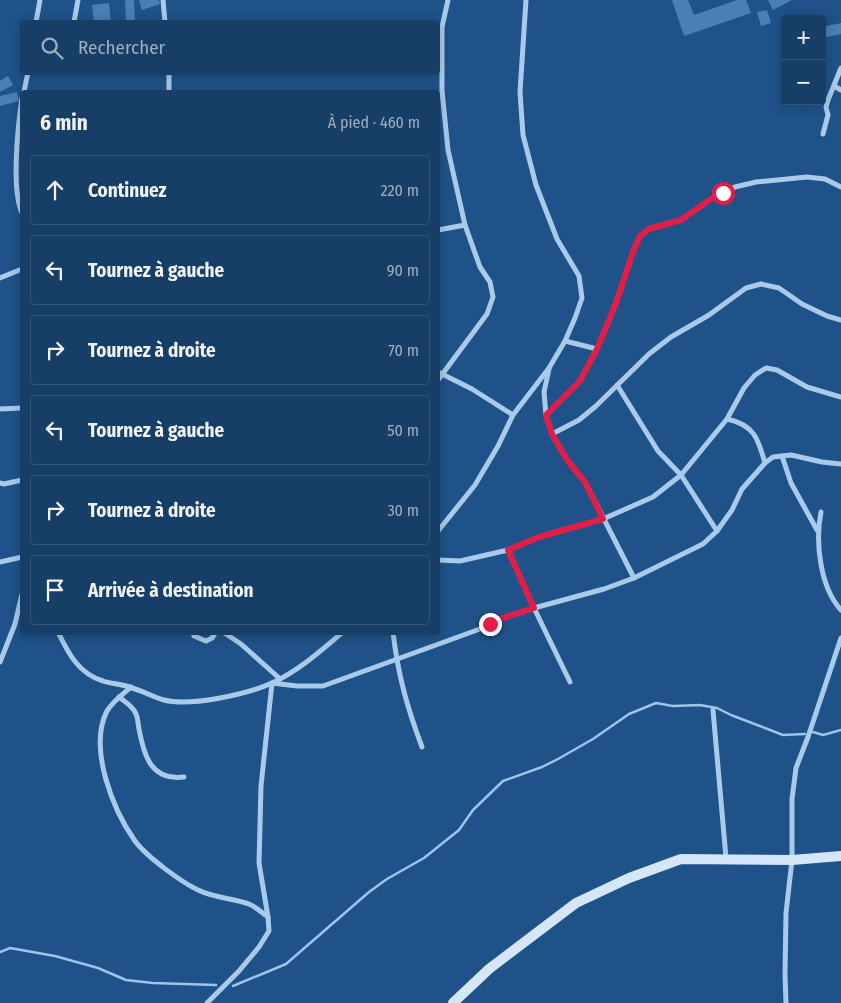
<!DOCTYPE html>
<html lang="fr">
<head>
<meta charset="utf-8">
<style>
	:root { --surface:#173e66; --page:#20456c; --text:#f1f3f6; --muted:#9eaebf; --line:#36577a }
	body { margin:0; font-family:"Fira Sans Condensed",sans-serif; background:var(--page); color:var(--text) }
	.controls { position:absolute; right:15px; top:15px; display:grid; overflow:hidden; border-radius:5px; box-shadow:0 2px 12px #0003 }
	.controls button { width:45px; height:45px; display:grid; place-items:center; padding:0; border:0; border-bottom:1px solid var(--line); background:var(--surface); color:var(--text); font:25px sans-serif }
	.stop { position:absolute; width:15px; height:15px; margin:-11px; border:4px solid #e11d48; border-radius:50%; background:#fff }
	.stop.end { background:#e11d48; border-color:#fff; box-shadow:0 1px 5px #0008 }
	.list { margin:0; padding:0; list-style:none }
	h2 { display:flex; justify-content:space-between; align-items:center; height:65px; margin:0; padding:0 20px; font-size:21px }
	h2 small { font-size:16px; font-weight:400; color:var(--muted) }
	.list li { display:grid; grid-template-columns:32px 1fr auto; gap:15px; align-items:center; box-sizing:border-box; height:70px; margin:0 10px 10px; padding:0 10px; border:1px solid var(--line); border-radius:5px }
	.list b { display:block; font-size:19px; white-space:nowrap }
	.list em { font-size:16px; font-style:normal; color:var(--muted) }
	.icon { flex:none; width:28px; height:28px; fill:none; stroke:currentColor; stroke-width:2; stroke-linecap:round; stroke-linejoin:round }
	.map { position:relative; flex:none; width:841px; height:1003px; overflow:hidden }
	.search { position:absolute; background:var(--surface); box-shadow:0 2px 12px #0003; left:20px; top:20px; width:420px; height:55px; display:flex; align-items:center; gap:12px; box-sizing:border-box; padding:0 18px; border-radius:5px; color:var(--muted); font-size:19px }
	.panel { position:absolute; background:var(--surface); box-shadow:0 2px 12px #0003; left:20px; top:90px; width:420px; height:545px; border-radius:5px }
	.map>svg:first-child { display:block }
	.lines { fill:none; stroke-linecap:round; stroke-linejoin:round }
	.stream { stroke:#9cc5ec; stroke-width:2.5 }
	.building { fill:#4b7eb2 }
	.street { stroke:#a9caeb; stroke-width:5 }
	.secondary { stroke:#d4e6f8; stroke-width:10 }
	.route { stroke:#e11d48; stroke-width:6 }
</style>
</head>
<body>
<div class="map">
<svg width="841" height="1003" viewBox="0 0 841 1003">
	<rect width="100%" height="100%" fill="#1f5288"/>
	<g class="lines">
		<!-- stream -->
		<g class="stream">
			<path d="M813 732 823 735 841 730"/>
			<path d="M0 952 10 948 55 956 98 968 126 980 153 983 216 985"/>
			<path d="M233 986 286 964 369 892 387 879 424 858 459 830 473 810 503 781 542 767 558 759 593 739 629 714 656 703 673 706 700 705 717 708 731 715 783 735 805 734"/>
		</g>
	</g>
	<!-- building -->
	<g class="building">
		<path d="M125 0H134L135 22H126Z"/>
		<path d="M139 0H159L160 4 142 10Z"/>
		<path d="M672 0H688L694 15 737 0H746L751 13 684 36Z"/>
		<path d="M768 0H792L773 10Z"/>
		<path d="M109 3 111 22H94L92 5Z"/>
		<path d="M767 10 771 23 761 26 757 12Z"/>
		<path d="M841 23V34L822 38V27Z"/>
		<path d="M8 76 13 85 0 92V81Z"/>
		<path d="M17 92 19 101 0 106V96Z"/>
	</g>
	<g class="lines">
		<!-- street -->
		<g class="street">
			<path d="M163 0 165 22"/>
			<path d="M36 22 40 0"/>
			<path d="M74 22 78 0"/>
			<path d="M834 86 841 90"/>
			<path d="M24 92 28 72"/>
			<path d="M169 92V72"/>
			<path d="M22 98C18 125 11 189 22 213"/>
			<path d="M823 134 828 115 826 107 828 100 841 68"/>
			<path d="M438 230 465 225"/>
			<path d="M0 278 22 269"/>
			<path d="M565 341 597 349"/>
			<path d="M549 369 544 392 546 415 552 434 567 460 585 482 634 578"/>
			<path d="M438 372 472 389 513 415"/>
			<path d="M438 380 487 314 493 297 490 282 480 267 465 225 448 150 442 91V27L448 0"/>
			<path d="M617 385 658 451 681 475 717 531"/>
			<path d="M0 409 22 408"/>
			<path d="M546 415 580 381 597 349 616 303 633 252 640 236 649 229 681 220 711 199 735 187 756 182 807 177 825 179 841 187"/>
			<path d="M727 419C754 425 758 438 765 463"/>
			<path d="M552 434 579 420 596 406 649 354 671 337 709 315 746 288 761 284 779 288 802 304 827 316 841 320"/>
			<path d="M782 456 791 483 817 530"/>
			<path d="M0 483 4 484 22 480"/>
			<path d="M821 512C815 542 820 587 841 610"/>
			<path d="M438 531 475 485 498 446 513 415 549 368 565 341 575 318 582 298 579 276 557 239 536 185 523 135 520 92 526 0"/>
			<path d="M508 550 534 608 570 682"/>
			<path d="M438 560 460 561 508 550 539 537 603 519 653 497 681 475 727 419 744 388 755 375 766 368 777 370 807 387 841 397"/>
			<path d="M0 562 22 557"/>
			<path d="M58 632C68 653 79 674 103 681 112 684 123 684 132 688 143 691 153 697 164 700 190 707 248 694 272 683 298 671 321 651 343 632"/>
			<path d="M223 632 241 644 279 678"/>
			<path d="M393 632C398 675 407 707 422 747"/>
			<path d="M194 636 206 641 212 638 216 632"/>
			<path d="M0 662 15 624 22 594"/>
			<path d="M131 687C123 694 112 702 107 711 88 748 113 810 135 841 146 856 181 882 198 890 214 898 233 898 249 904 256 907 262 913 268 917"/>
			<path d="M119 697C125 702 133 706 136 714 138 718 138 724 139 729 144 756 151 781 184 777"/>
			<path d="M713 710 726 858"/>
			<path d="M207 1003 239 971 259 947 269 931 268 917 259 863 261 786 272 683 297 686H323L480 629 500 619 534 608 604 589 634 578 703 544 717 531 732 510 742 489 765 463 773 457 791 455 822 462 841 464"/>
			<path d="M786 1003 785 974 786 913 792 860V799L796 768 808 737 841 638"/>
		</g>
		<!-- secondary -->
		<path class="secondary" d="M453 1003 489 969 576 903 629 878 681 859 792 860 841 856"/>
	</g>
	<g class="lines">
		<!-- route -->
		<path class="route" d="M490 624 500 619 534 608 508 550 539 537 603 519 585 482 567 460 552 434 546 415 580 381 597 349 616 303 633 252 640 236 649 229 681 220 711 199 723 193"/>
	</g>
</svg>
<div class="controls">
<button>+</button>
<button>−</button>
</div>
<div class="stop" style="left:723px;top:193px"></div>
<div class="stop end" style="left:490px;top:624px"></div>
<div class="search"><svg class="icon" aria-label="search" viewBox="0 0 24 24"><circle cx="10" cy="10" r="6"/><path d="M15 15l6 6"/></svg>Rechercher</div>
<section class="panel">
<h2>6 min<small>À pied · 460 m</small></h2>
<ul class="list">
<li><svg class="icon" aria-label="ahead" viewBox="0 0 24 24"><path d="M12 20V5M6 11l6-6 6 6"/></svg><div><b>Continuez</b></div><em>220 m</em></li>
<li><svg class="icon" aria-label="left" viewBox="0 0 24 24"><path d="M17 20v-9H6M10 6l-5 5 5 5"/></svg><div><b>Tournez à gauche</b></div><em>90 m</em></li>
<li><svg class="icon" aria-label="right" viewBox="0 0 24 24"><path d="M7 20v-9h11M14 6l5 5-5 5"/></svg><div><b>Tournez à droite</b></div><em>70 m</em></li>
<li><svg class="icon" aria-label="left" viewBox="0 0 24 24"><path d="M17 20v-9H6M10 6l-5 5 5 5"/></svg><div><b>Tournez à gauche</b></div><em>50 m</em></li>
<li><svg class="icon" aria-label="right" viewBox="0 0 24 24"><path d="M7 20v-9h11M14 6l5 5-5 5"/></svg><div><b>Tournez à droite</b></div><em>30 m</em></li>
<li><svg class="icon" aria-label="arrive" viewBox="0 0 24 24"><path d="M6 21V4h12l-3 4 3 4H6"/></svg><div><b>Arrivée à destination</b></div></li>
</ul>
</section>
</div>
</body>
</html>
